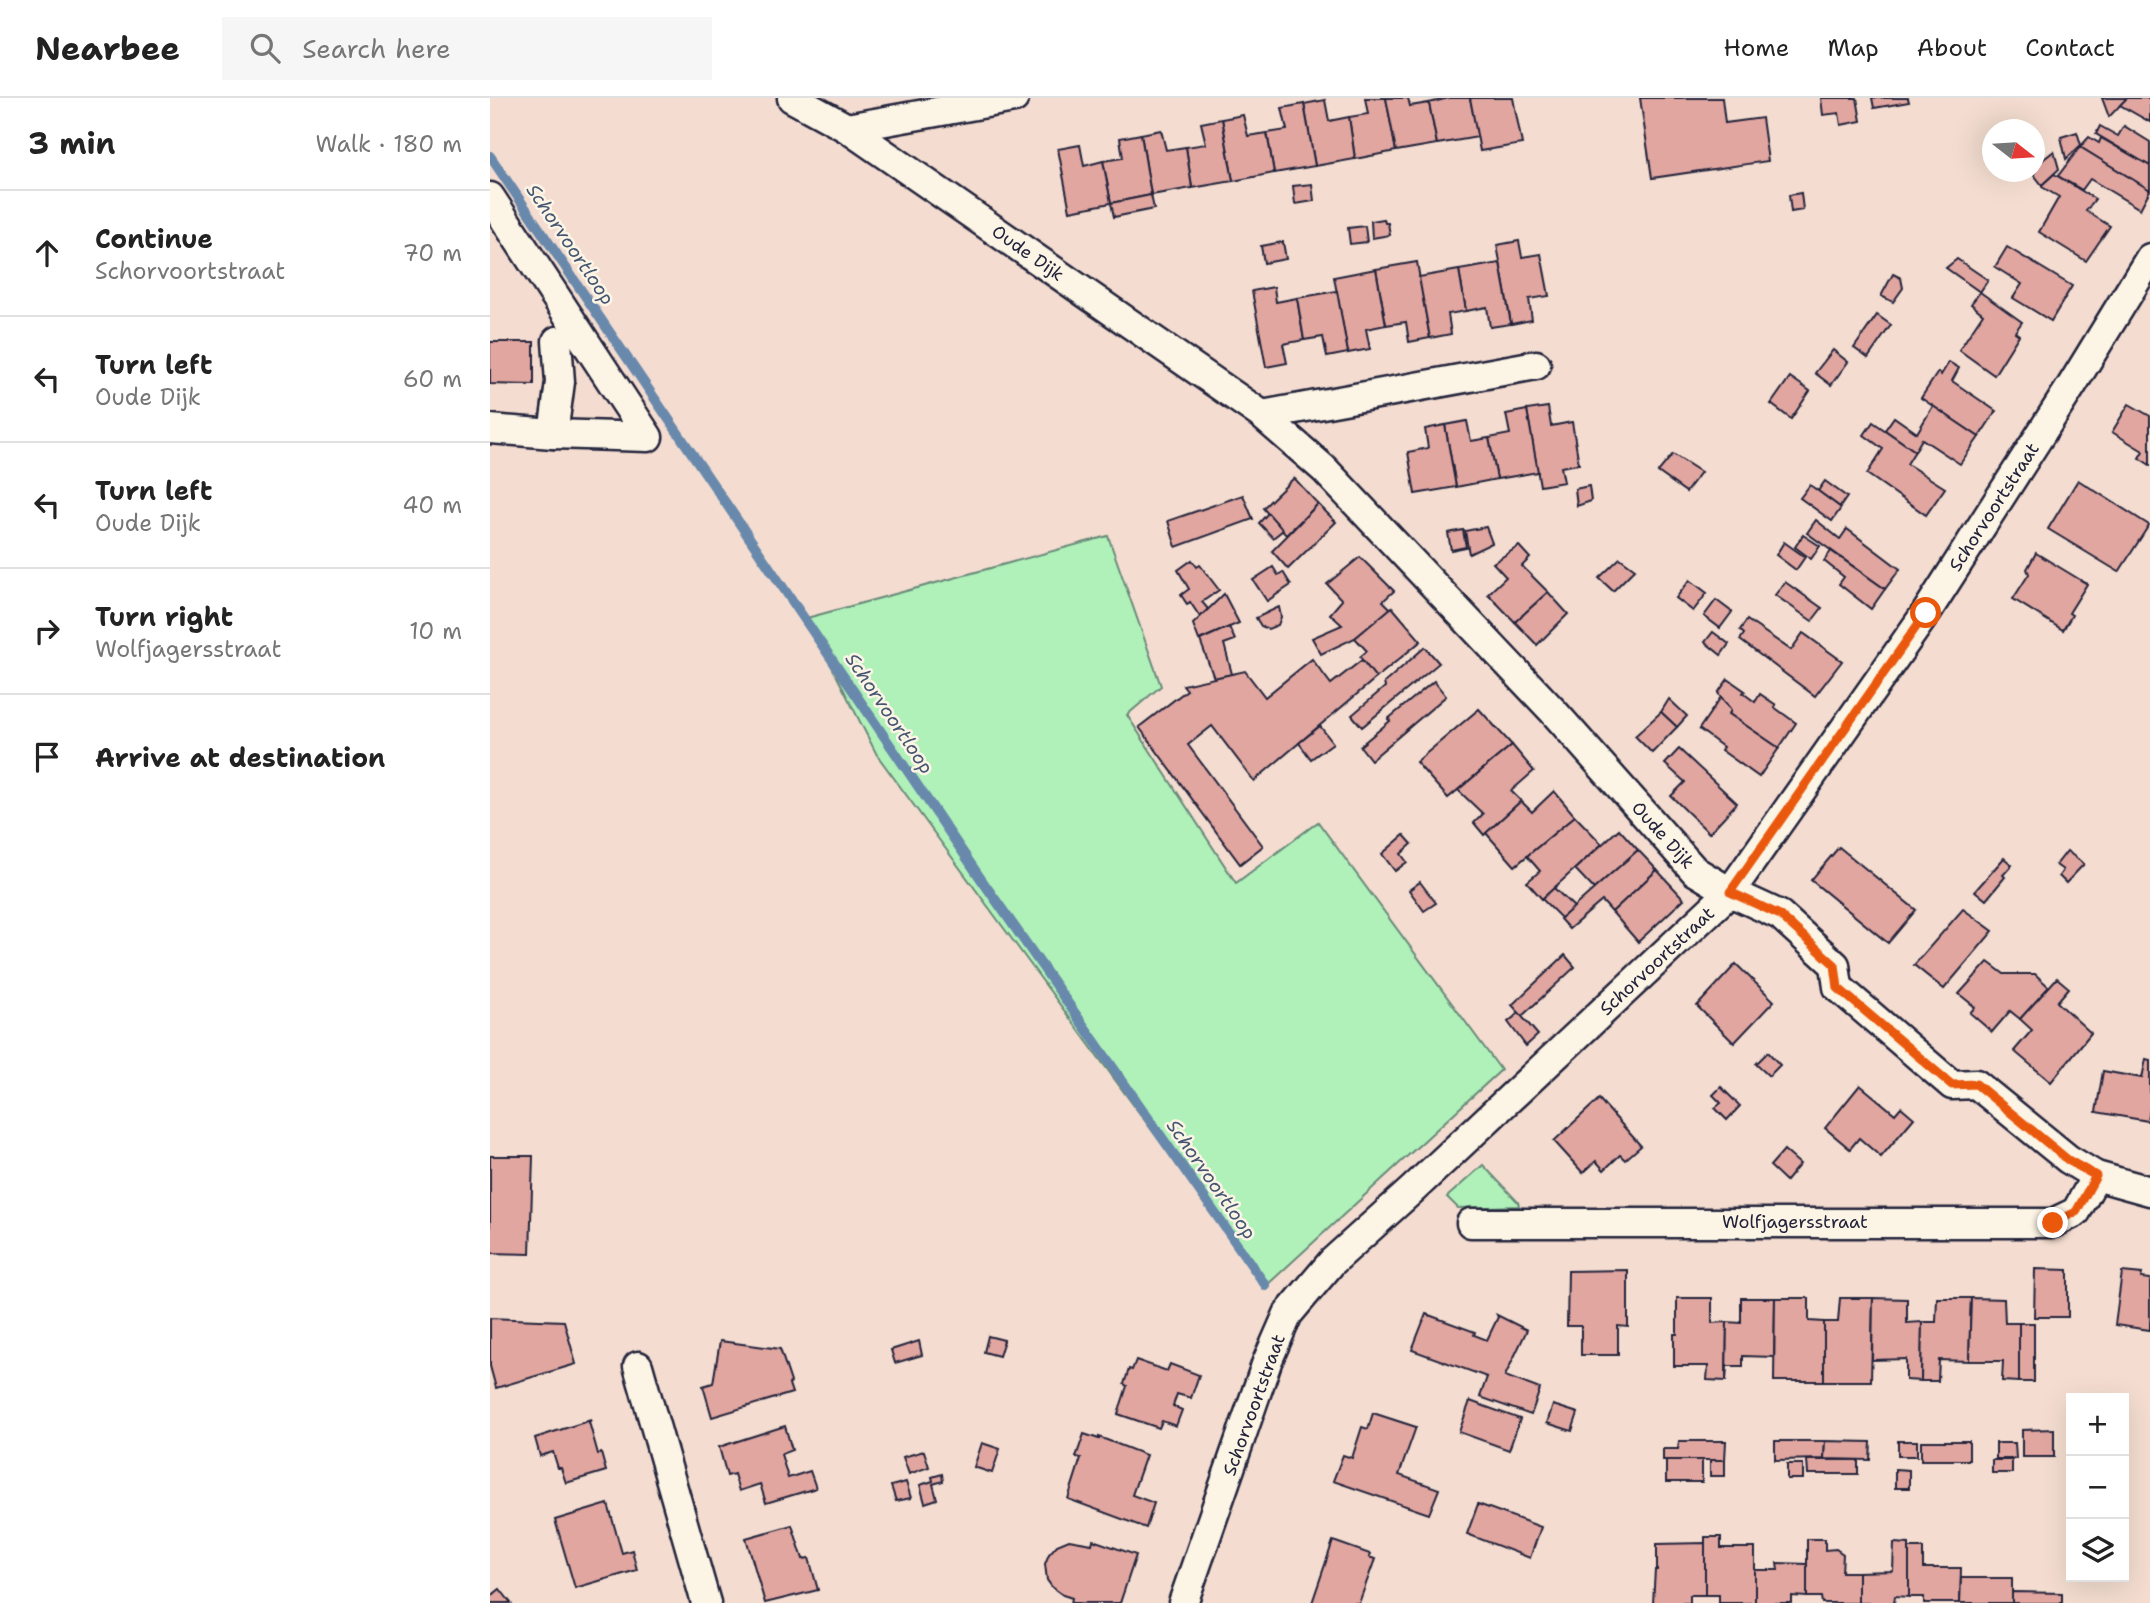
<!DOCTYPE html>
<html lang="en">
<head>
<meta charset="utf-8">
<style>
	:root { --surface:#fff; --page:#f6f6f6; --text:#222; --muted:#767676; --line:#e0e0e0 }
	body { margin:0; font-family:"Shantell Sans",sans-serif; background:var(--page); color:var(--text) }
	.controls { position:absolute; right:21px; bottom:21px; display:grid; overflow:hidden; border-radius:0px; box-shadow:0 7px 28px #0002 }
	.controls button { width:63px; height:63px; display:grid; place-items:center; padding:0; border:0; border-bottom:2px solid var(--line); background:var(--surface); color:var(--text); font:35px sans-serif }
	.compass { position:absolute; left:1492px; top:21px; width:63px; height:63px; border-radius:50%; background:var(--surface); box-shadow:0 7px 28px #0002; rotate:107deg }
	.stop { position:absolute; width:21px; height:21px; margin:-16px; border:5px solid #ea580c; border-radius:50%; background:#fff }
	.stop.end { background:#ea580c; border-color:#fff; box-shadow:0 2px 7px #0008 }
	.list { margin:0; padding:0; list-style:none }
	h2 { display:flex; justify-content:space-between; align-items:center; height:91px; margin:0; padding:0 28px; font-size:30px }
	h2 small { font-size:23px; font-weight:400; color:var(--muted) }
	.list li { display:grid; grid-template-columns:46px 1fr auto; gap:21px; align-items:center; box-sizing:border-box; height:126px; padding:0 28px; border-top:2px solid var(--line) }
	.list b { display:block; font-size:26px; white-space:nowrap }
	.list p { margin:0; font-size:23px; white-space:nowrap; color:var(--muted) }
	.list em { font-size:23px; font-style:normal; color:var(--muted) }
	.icon { flex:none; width:38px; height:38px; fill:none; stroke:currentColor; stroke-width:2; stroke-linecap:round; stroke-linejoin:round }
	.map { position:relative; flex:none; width:1660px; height:1505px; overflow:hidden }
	header { display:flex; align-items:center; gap:42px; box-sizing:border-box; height:98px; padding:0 35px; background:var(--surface); border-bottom:2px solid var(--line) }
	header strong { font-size:33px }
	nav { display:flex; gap:38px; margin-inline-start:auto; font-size:24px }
	.search { width:490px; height:63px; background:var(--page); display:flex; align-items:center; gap:18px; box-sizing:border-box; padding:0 24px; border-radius:0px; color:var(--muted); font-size:26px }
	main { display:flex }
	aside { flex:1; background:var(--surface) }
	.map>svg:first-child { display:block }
	.green { fill:#b0f1b9; stroke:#698a7a; stroke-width:2 }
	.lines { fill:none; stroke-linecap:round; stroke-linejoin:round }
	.stream { stroke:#6989ac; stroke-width:10 }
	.building { fill:#e1a6a0; stroke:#22223b; stroke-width:2 }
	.street-casing { stroke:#22223b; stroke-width:33 }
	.street { stroke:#fcf5e5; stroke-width:28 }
	.route { stroke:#ea580c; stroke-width:9 }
	.labels { text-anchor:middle; stroke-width:5; stroke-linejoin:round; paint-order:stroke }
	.street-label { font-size:18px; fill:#22223b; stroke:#fcf5e5 }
	.water-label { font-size:19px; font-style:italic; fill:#455673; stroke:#fcf5e5 }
</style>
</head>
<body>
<header>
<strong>Nearbee</strong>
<div class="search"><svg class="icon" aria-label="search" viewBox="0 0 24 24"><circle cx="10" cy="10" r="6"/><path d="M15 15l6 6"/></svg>Search here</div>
<nav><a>Home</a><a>Map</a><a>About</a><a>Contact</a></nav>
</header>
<main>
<aside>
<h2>3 min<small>Walk · 180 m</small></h2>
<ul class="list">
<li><svg class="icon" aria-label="ahead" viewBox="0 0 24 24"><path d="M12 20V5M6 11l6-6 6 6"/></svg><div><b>Continue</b><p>Schorvoortstraat</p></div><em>70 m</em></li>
<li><svg class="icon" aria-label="left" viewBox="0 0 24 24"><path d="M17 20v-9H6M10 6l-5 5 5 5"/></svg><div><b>Turn left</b><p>Oude Dijk</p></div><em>60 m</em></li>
<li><svg class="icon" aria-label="left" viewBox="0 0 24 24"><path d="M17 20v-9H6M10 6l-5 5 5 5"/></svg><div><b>Turn left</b><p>Oude Dijk</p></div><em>40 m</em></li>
<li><svg class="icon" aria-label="right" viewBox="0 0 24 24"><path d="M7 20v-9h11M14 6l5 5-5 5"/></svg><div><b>Turn right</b><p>Wolfjagersstraat</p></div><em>10 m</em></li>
<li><svg class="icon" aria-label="arrive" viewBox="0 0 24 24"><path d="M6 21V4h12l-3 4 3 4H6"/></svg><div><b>Arrive at destination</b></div></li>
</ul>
</aside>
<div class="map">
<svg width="1660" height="1505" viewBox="0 0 1660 1505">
	<rect width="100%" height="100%" fill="#f4ddd0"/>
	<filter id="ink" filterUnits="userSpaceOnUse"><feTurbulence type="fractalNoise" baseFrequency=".0143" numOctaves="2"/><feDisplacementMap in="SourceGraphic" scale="14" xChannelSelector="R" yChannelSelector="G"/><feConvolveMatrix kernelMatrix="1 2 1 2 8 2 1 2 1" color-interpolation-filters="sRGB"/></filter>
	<g filter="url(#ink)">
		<!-- green -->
		<g class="green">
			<path d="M618 438 671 588 637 617 746 785 828 724 1011 972 776 1188 387 657 317 520Z"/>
			<path d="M993 1067 1028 1104 1029 1108 968 1110 957 1099Z"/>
		</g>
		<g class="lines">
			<!-- stream -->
			<path class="stream" d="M0 58 491 781 776 1188"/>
		</g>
		<!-- building -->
		<g class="building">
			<path d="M875 0H896L906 53 865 61 859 19 878 16Z"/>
			<path d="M896 0H918L920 8 939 5 947 46 906 53Z"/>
			<path d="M959 0H980L988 39 947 46 939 5Z"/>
			<path d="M980 0H1023L1032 46 990 53Z"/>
			<path d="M1150 0H1232L1235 25 1272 20 1278 63 1162 80Z"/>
			<path d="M1331 0H1367L1371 23 1351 27 1349 15 1333 17Z"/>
			<path d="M1382 0H1418L1419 4 1384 10Z"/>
			<path d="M1612 0H1637L1619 19Z"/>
			<path d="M1637 0H1660V24L1630 7Z"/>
			<path d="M835 2 839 23 859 19 865 61 825 68 814 6Z"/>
			<path d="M814 6 825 68 784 75 777 35 797 32 792 10Z"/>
			<path d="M753 17 758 38 777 35 784 75 743 83 732 21Z"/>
			<path d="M732 21 743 83 702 90 696 49 716 46 711 25Z"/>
			<path d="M1610 28 1628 38 1634 28 1660 44V68L1606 36Z"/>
			<path d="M671 32 676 52 696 49 702 90 661 97 651 36Z"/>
			<path d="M1587 34 1591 47 1576 61 1571 39Z"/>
			<path d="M651 36 661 97 621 105 613 63 633 60 630 40Z"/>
			<path d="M1599 39 1609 45 1611 40 1660 68V92L1590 49Z"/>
			<path d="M590 47 594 68 613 63 621 105 580 113 568 51Z"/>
			<path d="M1590 49 1660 92 1650 111 1600 81 1592 92 1568 78Z"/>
			<path d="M1564 53 1569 71 1552 87 1542 74H1545V68Z"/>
			<path d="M1564 76 1605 101 1596 113 1620 128 1596 163 1549 134 1569 99 1552 89V87Z"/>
			<path d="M822 86 824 103 805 106 803 88Z"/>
			<path d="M1311 95 1313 112 1301 114 1299 97Z"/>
			<path d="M661 97 664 111 624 119 621 105Z"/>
			<path d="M894 121 895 125H898L900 137 882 140 881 123Z"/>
			<path d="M875 128 877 144 860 146 858 130Z"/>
			<path d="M1029 143 1032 159 1051 156 1059 198 1039 201 1042 222 1021 226 1007 147Z"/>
			<path d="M793 144 796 161 774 165 771 148Z"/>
			<path d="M1517 149 1582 188 1561 223 1523 200 1532 186 1505 169Z"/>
			<path d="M1467 161 1498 182 1490 194 1456 170Z"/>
			<path d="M927 164 940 240 919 244 916 224 896 227 886 171Z"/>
			<path d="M1010 165 1021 226 1000 229 997 209 976 213 969 172Z"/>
			<path d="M886 171 896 227 876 231 880 251 858 255 844 179Z"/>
			<path d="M969 172 976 213 958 216 961 236 940 240 929 179Z"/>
			<path d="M1403 176 1411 180 1413 190 1403 204 1391 198Z"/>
			<path d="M784 189 786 204 807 200 814 242 793 246 797 265 776 269 762 193Z"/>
			<path d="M847 193 858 255 837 259 833 239 814 242 807 200Z"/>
			<path d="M1490 194 1532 224 1525 234 1529 237 1504 277 1469 252 1493 216 1481 206Z"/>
			<path d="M1387 217 1401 227 1378 260 1364 250Z"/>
			<path d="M0 244H44V287L0 286Z"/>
			<path d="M1343 252 1358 264 1341 287 1325 275Z"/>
			<path d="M1459 264 1469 270 1462 283 1506 313 1489 339 1431 300 1448 274 1451 277Z"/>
			<path d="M1300 279 1320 293 1301 321 1281 306Z"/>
			<path d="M1639 306 1660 318V367L1649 360 1653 353 1622 334Z"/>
			<path d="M1443 308 1489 339 1470 366 1432 341 1425 353 1395 332 1404 319 1427 335Z"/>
			<path d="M1058 309 1061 328 1082 324 1089 366 1071 369 1074 384 1050 388 1037 312Z"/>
			<path d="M1037 312 1048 374 1007 381 999 340 1020 336 1016 316Z"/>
			<path d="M977 323 981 343 999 340 1007 381 966 389 955 327Z"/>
			<path d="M1383 324 1425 353 1417 366 1455 390 1436 417 1377 376 1393 351 1374 337Z"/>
			<path d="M955 327 966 389 925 396 918 354 938 350 935 331Z"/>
			<path d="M1183 356 1211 374 1196 394 1168 374Z"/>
			<path d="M804 380 828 406 796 437 773 410Z"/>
			<path d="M1588 382 1659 427 1629 474 1558 431Z"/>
			<path d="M1335 383 1357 399 1350 409 1328 393Z"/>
			<path d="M1320 387 1351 410 1342 423 1310 400Z"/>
			<path d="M1099 388 1101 403 1087 408 1085 391Z"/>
			<path d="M753 397 763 421 686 449 678 423Z"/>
			<path d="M828 406 846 424 798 471 782 453Z"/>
			<path d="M778 415 793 432 783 440 769 425Z"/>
			<path d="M1326 422 1350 441 1357 431 1410 471 1395 491 1317 435Z"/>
			<path d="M996 429 1002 445 979 456 975 433Z"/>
			<path d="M973 432 976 449 961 452 958 435Z"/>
			<path d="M1313 437 1330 448 1321 461 1305 449Z"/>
			<path d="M1294 444 1315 459 1306 472 1286 457Z"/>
			<path d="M1029 448 1040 460 1032 468 1058 494 1025 524 998 496 1016 479 1003 465Z"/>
			<path d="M1341 453 1395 491 1381 511 1349 486 1354 479 1334 463Z"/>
			<path d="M1546 455 1597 486 1579 515 1582 517 1573 532 1523 501 1539 476 1537 471Z"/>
			<path d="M870 459 904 493 893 503 901 511 865 540 831 556 822 540 852 527 840 516 852 502 837 486Z"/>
			<path d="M1130 460 1145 471 1123 493 1109 480Z"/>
			<path d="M702 462 707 469 710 467 729 492 712 504 718 511 710 519 700 504 697 506 691 497 699 491 688 472Z"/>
			<path d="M783 469 788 477 793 474 801 487 777 503 763 482Z"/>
			<path d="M1200 482 1217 495 1203 513 1186 500Z"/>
			<path d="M1295 484 1332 510 1322 523 1285 497Z"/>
			<path d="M1058 494 1078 516 1047 547 1025 524Z"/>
			<path d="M734 496 749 525 709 542 703 526Z"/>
			<path d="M1226 502 1242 514 1230 530 1214 518Z"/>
			<path d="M789 509 791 519 788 527 778 531 771 528 766 520Z"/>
			<path d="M902 509 931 543 886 580 870 559 877 553 865 540Z"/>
			<path d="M1257 522 1301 552 1313 535 1352 563 1325 598 1250 542 1254 536 1250 532Z"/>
			<path d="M739 529 745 542 734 546 742 576 724 580 710 542Z"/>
			<path d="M1223 534 1239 546 1231 557 1215 544Z"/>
			<path d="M935 549 949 565 872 629 862 617 895 589 894 585Z"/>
			<path d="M822 561 841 586 872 562 886 580 764 683 722 628 698 647 773 748 750 766 649 629 697 592 693 587 755 573 775 599Z"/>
			<path d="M1238 581 1255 593 1253 595 1265 604 1270 596 1286 607 1284 609 1306 625 1289 650 1239 616 1241 612 1228 595Z"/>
			<path d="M944 583 956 598 881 662 870 648 900 623 898 621Z"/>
			<path d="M1231 599 1241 612 1239 616 1289 650 1269 679 1231 652 1233 649 1209 631Z"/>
			<path d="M1179 601 1197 618 1187 629 1171 614Z"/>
			<path d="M989 611 1022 647 958 700 926 664Z"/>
			<path d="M1171 614 1187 629 1162 655 1145 638Z"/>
			<path d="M830 628 843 645 821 661 809 645Z"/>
			<path d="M1022 647 1044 673 1021 693 1031 703 994 737 984 725 993 716 968 692Z"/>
			<path d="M1189 651 1247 705 1219 735 1181 698 1195 684 1175 666Z"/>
			<path d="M1064 693 1085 718 1025 768 996 735 1031 703 1042 714Z"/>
			<path d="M1085 718 1112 746 1052 801 1037 784 1050 773 1037 758Z"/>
			<path d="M1129 731 1148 752 1104 791 1085 771Z"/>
			<path d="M914 737 922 746 911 756 917 764 905 773 892 756Z"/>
			<path d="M1349 749 1426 812 1398 845 1321 782Z"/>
			<path d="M1148 752 1167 772 1122 814 1112 803 1079 831 1070 821Z"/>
			<path d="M1577 753 1594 766 1576 785 1569 778 1573 772 1566 767Z"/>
			<path d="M1514 760 1522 767 1513 777 1515 779 1496 802 1485 793Z"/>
			<path d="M1167 772 1194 801 1148 844 1122 814Z"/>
			<path d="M930 784 946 805 934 813 919 792Z"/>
			<path d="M1064 790 1084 809 1071 820 1052 801Z"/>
			<path d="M1473 811 1503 833 1454 891 1424 867Z"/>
			<path d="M1075 857 1085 869 1032 918 1022 907Z"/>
			<path d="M1498 864 1514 876H1545L1559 889 1530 921 1520 913 1502 934 1480 915 1485 909 1469 896Z"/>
			<path d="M1246 866 1284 903 1244 945 1207 908Z"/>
			<path d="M1567 880 1579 890 1567 904 1601 935 1561 984 1524 953 1542 932 1530 921Z"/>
			<path d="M1029 915 1048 937 1036 948 1018 924Z"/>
			<path d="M1278 954 1290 967 1279 978 1266 966Z"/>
			<path d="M1656 961 1660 962V1011L1658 1023 1606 1014 1613 973 1652 980Z"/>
			<path d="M1370 987 1405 1016 1411 1009 1424 1020 1391 1059 1369 1040 1360 1051 1335 1030Z"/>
			<path d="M1231 989 1250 1008 1237 1022 1225 1010 1231 1005 1223 997Z"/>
			<path d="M1109 1001 1151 1048 1135 1062 1130 1057 1114 1072 1106 1063 1093 1075 1064 1043Z"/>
			<path d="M1294 1052 1310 1066 1296 1083 1280 1068Z"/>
			<path d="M0 1058H43L40 1156 0 1155Z"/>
			<path d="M1545 1171 1578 1172V1219H1544Z"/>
			<path d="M1138 1172V1229L1128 1228V1257H1091V1228H1077L1078 1173Z"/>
			<path d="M1632 1174 1652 1176 1651 1180 1660 1181V1232L1625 1227Z"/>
			<path d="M1187 1200H1222V1225L1237 1224 1236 1283 1217 1282 1218 1268H1184V1236H1187Z"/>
			<path d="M1251 1200H1285L1284 1259 1253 1258V1268H1237L1236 1283 1237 1224 1251 1225Z"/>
			<path d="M1285 1200H1319V1223L1334 1224V1283H1284Z"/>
			<path d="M1350 1200H1383L1381 1283H1334V1224H1348Z"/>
			<path d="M1383 1200 1417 1201V1225L1432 1224 1431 1283 1416 1282V1261L1382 1262Z"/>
			<path d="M1447 1200H1481L1479 1263 1449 1262 1448 1283H1431L1432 1224H1446Z"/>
			<path d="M1481 1200 1514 1201 1515 1225H1529V1284L1512 1283 1513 1263H1479Z"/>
			<path d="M936 1216 985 1234 984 1237 997 1242 1008 1219 1007 1217 1037 1232 1015 1278 1050 1291 1041 1317 990 1299 997 1279 922 1252Z"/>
			<path d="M0 1220 74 1223 86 1266 6 1290 0 1268Z"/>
			<rect x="1529" y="1225" width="15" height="59"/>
			<path d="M498 1238 514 1242 509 1258 494 1254Z"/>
			<path d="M230 1243 290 1251 301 1284 299 1286 302 1295 222 1319 213 1288 223 1285Z"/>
			<path d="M429 1243 432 1257 405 1265 401 1252Z"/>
			<path d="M646 1262 677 1273 680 1266 709 1277 701 1300 687 1296 683 1308 692 1312 686 1328 672 1323 669 1330 628 1316 637 1288 634 1286 639 1271 642 1272Z"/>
			<path d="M980 1303 1030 1321 1019 1352 969 1334Z"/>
			<path d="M1063 1307 1088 1315 1082 1333 1057 1325Z"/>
			<path d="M883 1315 926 1329 909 1377 949 1391 939 1416 843 1383 853 1357 862 1360 872 1329 878 1331Z"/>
			<path d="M101 1322 99 1324 108 1356 111 1355 116 1373 76 1385 71 1370H68L63 1354 50 1358 45 1340Z"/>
			<path d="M295 1328 302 1352 291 1356 298 1380 320 1373 326 1390 276 1405 270 1386 249 1393 244 1376 237 1378 229 1349Z"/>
			<path d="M1564 1331V1359H1532V1332Z"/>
			<path d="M594 1336 609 1341V1339L656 1357 642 1397 664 1405 656 1430 578 1401 591 1360 586 1359Z"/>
			<path d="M1189 1343H1236L1235 1362H1173V1351H1188Z"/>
			<path d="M1285 1343H1335L1334 1361 1285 1362Z"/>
			<path d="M1335 1343 1381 1344 1380 1362 1334 1361Z"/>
			<rect x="1408" y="1343" width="19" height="15"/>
			<rect x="1431" y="1343" width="48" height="19"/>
			<path d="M492 1345 510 1351 502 1375 484 1369Z"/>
			<path d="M1506 1345H1525L1526 1361H1506Z"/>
			<path d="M434 1353 439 1369 419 1376 413 1359Z"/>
			<rect x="1176" y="1362" width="36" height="22"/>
			<rect x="1220" y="1362" width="15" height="16"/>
			<path d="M1317 1362H1368V1376H1318Z"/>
			<rect x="1502" y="1362" width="20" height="13"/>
			<rect x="1297" y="1366" width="16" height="15"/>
			<path d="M1405 1371 1419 1372V1390H1405Z"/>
			<path d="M452 1376 453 1383 443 1386 447 1401 435 1405 430 1387 443 1383 442 1379Z"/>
			<path d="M416 1384 421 1400 406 1403 401 1388Z"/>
			<path d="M118 1406 132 1455 142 1452 147 1472 85 1490 65 1422Z"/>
			<path d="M988 1406 1051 1429 1040 1460 977 1436Z"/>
			<path d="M302 1427 313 1461 319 1460 328 1492 275 1505 256 1440Z"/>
			<path d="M1215 1439H1231V1450H1265V1505H1229V1497H1215Z"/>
			<path d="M1317 1441H1335V1452L1346 1451 1353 1456 1352 1474H1368V1505H1332L1331 1499H1317Z"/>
			<path d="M579 1442 602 1446 603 1442 646 1457 630 1505H581L582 1500 573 1497 562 1489 557 1482 555 1466 559 1456 567 1447Z"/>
			<path d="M843 1443 880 1456 879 1459 885 1461 869 1505H822Z"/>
			<path d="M1215 1445V1497H1200V1505H1163L1165 1472H1167V1446Z"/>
			<path d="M1404 1445 1419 1446V1499L1405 1498 1404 1505H1368V1474L1403 1473Z"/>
			<path d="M1419 1450H1433V1470H1471L1470 1505H1434V1499H1419Z"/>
			<path d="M1287 1465 1317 1466V1499L1302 1498V1505H1265V1472H1288Z"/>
			<path d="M1471 1480H1522V1505H1470Z"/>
			<path d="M10 1491 21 1505H0V1499Z"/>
			<path d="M1522 1494 1572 1495V1505H1522Z"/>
		</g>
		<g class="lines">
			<!-- street casing -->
			<g class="street-casing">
				<g id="street">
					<path d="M302 0 357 30 772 317 834 371 1063 613 1205 773 1240 794 1290 817 1345 867 1348 889 1462 987 1486 986 1578 1061 1606 1078 1660 1093"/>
					<path d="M357 30 524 0"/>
					<path d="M0 99 158 339 63 336 0 331"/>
					<path d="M772 317 1046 267"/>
					<path d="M63 336 70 284 67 243"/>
					<path d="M981 1125H1563L1586 1114 1606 1078"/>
					<path d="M148 1268 216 1505"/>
					<path d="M693 1505 777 1264 798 1216 842 1164 922 1092 1240 794 1436 515 1582 287 1660 160"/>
				</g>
			</g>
			<!-- street -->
			<use href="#street" class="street"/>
		</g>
	</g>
	<g class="lines" filter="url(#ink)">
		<!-- route -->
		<path class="route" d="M1436 515 1240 794 1290 817 1345 867 1348 890 1462 987 1486 986 1578 1062 1606 1078 1586 1114 1563 1125"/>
	</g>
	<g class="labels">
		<!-- street labels -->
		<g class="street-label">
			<text transform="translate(538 155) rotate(35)" y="6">Oude Dijk</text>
			<text transform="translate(1504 409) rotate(-57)" y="6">Schorvoortstraat</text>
			<text transform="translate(1173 737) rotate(48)" y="6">Oude Dijk</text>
			<text transform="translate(1167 863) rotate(-43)" y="6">Schorvoortstraat</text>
			<text x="1305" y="1130">Wolfjagersstraat</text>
			<text transform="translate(764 1307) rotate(-70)" y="6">Schorvoortstraat</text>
		</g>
		<!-- water labels -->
		<g class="water-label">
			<text transform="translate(81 146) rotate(56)" y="7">Schorvoortloop</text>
			<text transform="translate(400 615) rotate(56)" y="7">Schorvoortloop</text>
			<text transform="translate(722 1081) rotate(55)" y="7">Schorvoortloop</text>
		</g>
	</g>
</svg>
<div class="controls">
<button>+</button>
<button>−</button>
<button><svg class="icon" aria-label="layers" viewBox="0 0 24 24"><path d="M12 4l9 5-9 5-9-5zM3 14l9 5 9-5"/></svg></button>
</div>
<svg class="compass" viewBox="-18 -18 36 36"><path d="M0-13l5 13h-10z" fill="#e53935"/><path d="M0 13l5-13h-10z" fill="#767676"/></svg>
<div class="stop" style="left:1436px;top:515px"></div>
<div class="stop end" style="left:1563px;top:1125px"></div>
</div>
</main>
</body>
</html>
